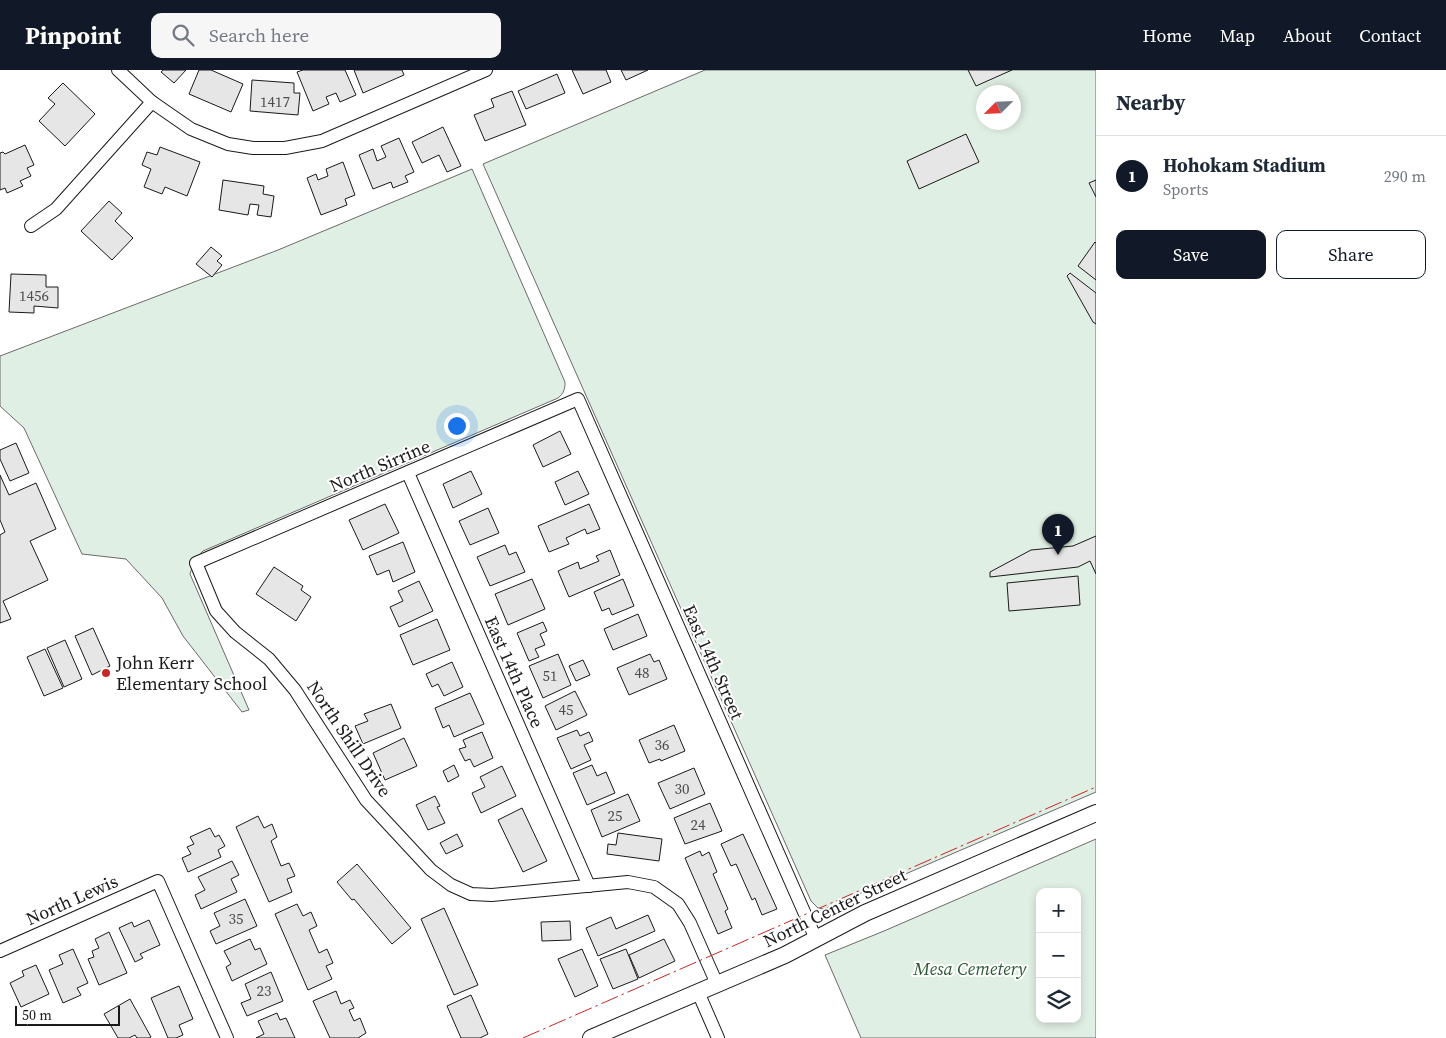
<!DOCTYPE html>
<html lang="en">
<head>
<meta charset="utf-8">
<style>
	:root { --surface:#fff; --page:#f6f6f7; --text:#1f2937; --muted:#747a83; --line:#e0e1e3; --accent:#111827 }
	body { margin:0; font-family:"Source Serif 4",serif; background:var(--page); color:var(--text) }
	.controls { position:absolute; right:15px; bottom:15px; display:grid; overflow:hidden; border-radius:10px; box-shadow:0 2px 8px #0003 }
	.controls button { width:45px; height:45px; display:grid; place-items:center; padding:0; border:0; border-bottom:1px solid var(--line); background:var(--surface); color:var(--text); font:25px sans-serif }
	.compass { position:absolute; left:976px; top:15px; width:45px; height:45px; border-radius:50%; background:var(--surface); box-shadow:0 2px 8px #0003; rotate:246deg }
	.scale { position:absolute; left:15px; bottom:12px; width:105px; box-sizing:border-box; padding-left:5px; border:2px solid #1a1a1a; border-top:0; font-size:14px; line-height:18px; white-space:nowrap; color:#1a1a1a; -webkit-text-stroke:4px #fff; paint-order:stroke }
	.you { position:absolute; left:456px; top:355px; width:18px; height:18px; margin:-12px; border:4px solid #fff; border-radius:50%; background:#1a73e8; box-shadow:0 0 0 8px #1a73e833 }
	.badge { display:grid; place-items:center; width:32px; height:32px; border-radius:50%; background:var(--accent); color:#fff; font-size:16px; font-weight:700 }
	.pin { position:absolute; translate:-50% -41px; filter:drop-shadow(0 1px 2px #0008) }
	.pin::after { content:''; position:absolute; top:26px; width:18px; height:15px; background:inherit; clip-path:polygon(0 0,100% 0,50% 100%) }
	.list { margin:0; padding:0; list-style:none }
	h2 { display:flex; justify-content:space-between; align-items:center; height:65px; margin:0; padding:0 20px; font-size:21px }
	h2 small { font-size:16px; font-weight:400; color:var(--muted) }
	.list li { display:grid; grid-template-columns:32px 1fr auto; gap:15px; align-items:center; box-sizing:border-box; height:80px; padding:0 20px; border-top:1px solid var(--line) }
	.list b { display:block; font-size:19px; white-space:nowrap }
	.list p { margin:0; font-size:16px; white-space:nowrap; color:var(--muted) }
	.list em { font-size:16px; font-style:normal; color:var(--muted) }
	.actions { display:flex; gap:10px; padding:15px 20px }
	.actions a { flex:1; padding:11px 0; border:1px solid var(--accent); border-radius:10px; text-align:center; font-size:18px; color:var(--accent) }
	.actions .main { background:var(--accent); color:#fff }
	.icon { flex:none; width:28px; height:28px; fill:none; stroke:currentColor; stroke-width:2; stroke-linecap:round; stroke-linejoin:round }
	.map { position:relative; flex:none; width:1096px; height:968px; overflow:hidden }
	header { display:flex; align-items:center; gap:30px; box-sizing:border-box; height:70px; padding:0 25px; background:var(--accent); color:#fff }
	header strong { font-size:24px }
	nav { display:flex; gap:28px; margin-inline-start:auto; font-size:18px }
	.search { width:350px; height:45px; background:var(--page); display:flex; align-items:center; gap:12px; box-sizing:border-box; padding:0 18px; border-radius:10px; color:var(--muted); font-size:19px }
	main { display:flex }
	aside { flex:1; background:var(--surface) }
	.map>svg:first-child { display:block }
	.green { fill:#e0efe3; stroke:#6a6a6a; fill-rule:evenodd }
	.building { fill:#e6e6e6; stroke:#1a1a1a }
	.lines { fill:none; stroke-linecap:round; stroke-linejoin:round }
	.minor-casing { stroke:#1a1a1a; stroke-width:14 }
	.tertiary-casing { stroke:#1a1a1a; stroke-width:18 }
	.minor { stroke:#fff; stroke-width:12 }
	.tertiary { stroke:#fff; stroke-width:16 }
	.power { stroke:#c62828; stroke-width:1; stroke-dasharray:18 4 2.5 4; stroke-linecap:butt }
	.poi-dot { fill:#c62828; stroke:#fff; stroke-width:2 }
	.labels { text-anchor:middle; stroke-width:4; stroke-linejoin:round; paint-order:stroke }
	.number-label { font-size:15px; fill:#4d4d4d }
	.street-label { font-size:18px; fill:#1a1a1a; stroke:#fff }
	.poi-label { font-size:18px; fill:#1a1a1a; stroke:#fff; text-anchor:start }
	.park-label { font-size:18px; font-style:italic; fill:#2b5a34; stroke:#fff }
</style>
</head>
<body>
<header>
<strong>Pinpoint</strong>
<div class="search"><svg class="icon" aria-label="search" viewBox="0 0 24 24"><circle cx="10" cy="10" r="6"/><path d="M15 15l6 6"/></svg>Search here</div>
<nav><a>Home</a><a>Map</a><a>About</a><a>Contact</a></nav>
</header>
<main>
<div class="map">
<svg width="1096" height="968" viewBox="0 0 1096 968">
	<rect width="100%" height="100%" fill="#fff"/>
	<!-- green -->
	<g class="green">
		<path d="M705 0H1096V722L824 839 818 838 811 831 483 94ZM984 22H1014V52H984Z"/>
		<path d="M472 99 565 312C565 319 564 323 558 328L203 481C195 488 193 495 190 504L249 640 242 642 183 566 162 528 126 489 82 484 24 358 0 336V286L278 180Z"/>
		<path d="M1096 769V968H861L825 885 884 861ZM1040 822H1077V949H1040Z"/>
	</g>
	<!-- building -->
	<g class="building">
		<path d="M163 0H186L174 13 161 2Z"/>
		<path d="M199 0H211L243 14 231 42 189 24Z"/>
		<path d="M303 0H345L356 25 340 32 336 23 326 27 329 34 313 41 297 2Z"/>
		<path d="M354 0H402L404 5 363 23Z"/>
		<path d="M572 0H606L611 12 583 24Z"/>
		<path d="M621 0H648L626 10Z"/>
		<path d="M968 0H1012L976 16Z"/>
		<path d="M557 4 565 23 526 39 518 21Z"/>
		<path d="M252 10 294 13V23H300L298 45 250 41Z"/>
		<path d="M63 13 95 44 65 76 39 51 55 34 48 28Z"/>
		<path d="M512 21 526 55 485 71 474 45 494 37 491 29Z"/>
		<path d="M443 57 461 96 447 102 439 85 422 93 412 72Z"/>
		<path d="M966 64 979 92 919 119 907 91Z"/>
		<path d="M399 68 414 102 405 106 408 112 393 118 391 112 373 119 359 85 373 79 377 91 386 87 381 76Z"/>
		<path d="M25 75 34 95 27 98 31 106 20 111 23 116 7 123 5 118 0 120V83L3 82 5 84Z"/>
		<path d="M160 77 200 92 187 126 165 117 162 124 144 117 151 99 142 95 147 82 157 85Z"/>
		<path d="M343 92 355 125 345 129 347 135 321 145 307 108 316 104 318 110 328 106 326 99Z"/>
		<path d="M223 110 264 116 263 124 274 126 271 147 257 145 259 135 250 134 248 145 219 140Z"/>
		<path d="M1096 110V127L1089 113Z"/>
		<path d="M109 131 122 143 115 151 133 168 112 190 81 161Z"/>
		<path d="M1095 172 1096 173V210L1078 196Z"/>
		<path d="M211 177 222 186 217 191 222 195 212 207 196 194Z"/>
		<path d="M1070 203 1096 223V254L1093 252 1067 206Z"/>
		<path d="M11 204 46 205V217H58V238L34 236V243L9 242Z"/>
		<path d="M560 361 571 384 543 397 533 375Z"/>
		<path d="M16 373 29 403 10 411 0 389V380Z"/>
		<path d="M471 401 482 424 453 438 443 414Z"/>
		<path d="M578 401 589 424 565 435 555 412Z"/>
		<path d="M0 405 9 425 36 413 56 459 30 471 48 510 3 531 11 549 0 553V465L5 462 0 450Z"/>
		<path d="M385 434 399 463 363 480 349 450Z"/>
		<path d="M589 434 600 459 587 464 585 459 566 468 569 474 549 482 538 456Z"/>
		<path d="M488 438 499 463 470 475 459 451Z"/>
		<path d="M1096 466V504L1090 491 1078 497 990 507V502L1031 480 1073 476Z"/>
		<path d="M403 472 415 502 393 512 389 500 377 505 369 486Z"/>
		<path d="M505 475 509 485 516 482 525 502 490 516 477 487Z"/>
		<path d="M610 480 620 505 569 527 558 501 578 492 580 499 599 491 596 486Z"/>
		<path d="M274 497 303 516 301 520 311 527 296 551 256 524Z"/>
		<path d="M1078 506 1080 535 1009 541 1007 513Z"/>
		<path d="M532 509 545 539 508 555 495 524Z"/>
		<path d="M623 509 634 536 612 545 609 538 602 541 594 522Z"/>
		<path d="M419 511 433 541 399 557 390 537 403 531 398 521Z"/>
		<path d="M638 544 647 566 613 580 604 559Z"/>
		<path d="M437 549 450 580 413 595 400 565Z"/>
		<path d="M543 552 547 561 540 564 545 575 535 579 539 587 529 591 517 563Z"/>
		<path d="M93 558 110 596 92 605 75 566Z"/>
		<path d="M65 570 82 609 64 617 47 578Z"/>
		<path d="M45 579 63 618 44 626 27 587Z"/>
		<path d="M558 584 571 615 543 628 529 596Z"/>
		<path d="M650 584 654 592 659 590 667 609 629 625 617 598Z"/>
		<path d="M583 590 590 605 576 611 569 596Z"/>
		<path d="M452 592 463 617 444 626 438 614 432 617 426 604Z"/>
		<path d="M575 621 587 645 556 660 545 636Z"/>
		<path d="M470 623 484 654 454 667 449 655 443 658 435 638Z"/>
		<path d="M391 634 401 658 363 674 355 656 368 651 364 644Z"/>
		<path d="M674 655 685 681 661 691 660 689 649 693 639 670Z"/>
		<path d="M577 660 580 666 589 662 593 671 584 675 591 690 571 699 557 668Z"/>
		<path d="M482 662 493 688 474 697 470 689 465 691 459 679 466 677 463 670Z"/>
		<path d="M404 668 417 696 385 710 373 683Z"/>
		<path d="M454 695 459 706 448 712 443 701Z"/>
		<path d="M592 695 597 706 606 702 615 723 587 735 573 703Z"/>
		<path d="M502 696 516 726 481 743 472 723 485 717 480 707Z"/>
		<path d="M694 698 705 724 670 739 658 713Z"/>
		<path d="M628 724 640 751 602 767 591 740Z"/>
		<path d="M435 726 440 736 437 737 445 753 428 760 416 735Z"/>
		<path d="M710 733 722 761 685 774 674 748Z"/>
		<path d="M522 738 547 791 523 802 498 750Z"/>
		<path d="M258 746 264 758 272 754 277 767 271 771 281 796 289 793 295 806 287 809 292 822 269 832 236 757Z"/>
		<path d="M210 758 215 767 219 765 225 776 218 780 221 787 188 802 182 788 191 784 187 777 194 774 190 767Z"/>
		<path d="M618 763 662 769 659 791 607 784 608 774 616 775Z"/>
		<path d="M457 764 463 776 446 784 440 773Z"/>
		<path d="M743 764 777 839 762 845 755 828 752 830 736 794 731 796 721 774Z"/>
		<path d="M700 781 702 786 709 782 717 802 713 804 728 839 725 841 732 858 718 864 685 788Z"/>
		<path d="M232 791 239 805 231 809 237 822 201 839 195 825 205 820 198 807Z"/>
		<path d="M357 794 411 858 392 874 354 829 352 830 337 812Z"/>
		<path d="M245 829 257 856 216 874 210 861 220 856 214 843Z"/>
		<path d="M297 834 303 846 311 842 317 856 309 860 319 883 327 879 333 893 326 896 332 909 308 920 275 844Z"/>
		<path d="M444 838 478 915 454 925 421 849Z"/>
		<path d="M648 845 655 861 598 886 586 858 611 847 616 859Z"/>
		<path d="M149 850 160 875 140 884 143 888 135 892 119 858 132 852 134 857Z"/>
		<path d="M570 851 571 870 542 871 541 852Z"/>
		<path d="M109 862 127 903 99 915 88 889 94 887 92 881 99 878 95 869Z"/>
		<path d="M250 869 255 880 260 878 267 894 232 911 226 897 231 894 224 881Z"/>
		<path d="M664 869 675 891 639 908 629 885Z"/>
		<path d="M73 879 88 913 77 918 81 925 63 933 49 900 63 894 59 885Z"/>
		<path d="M582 879 598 916 575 927 558 889Z"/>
		<path d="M626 879 638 909 613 919 600 889Z"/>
		<path d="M36 895 49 924 21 937 10 913 24 906 22 901Z"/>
		<path d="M271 902 283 931 247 946 241 933 251 929 245 914Z"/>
		<path d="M179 916 193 949 179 955 183 965 176 968H168L151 928Z"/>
		<path d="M336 921 341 934 350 930 354 938 349 940 354 951 360 948 366 963 358 968H330L313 931Z"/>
		<path d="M471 925 488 964 480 968H461L447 936Z"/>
		<path d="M130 929 151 967 149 968H137L135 965 129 968H118L104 944Z"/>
		<path d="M277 943 280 950 286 948 295 968H256L264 964 258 951Z"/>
	</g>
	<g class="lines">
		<!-- minor casing -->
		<g class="minor-casing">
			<g id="minor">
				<path d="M118 0 152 32 191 59 228 74 253 78H285L322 71 486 0"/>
				<path d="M31 156 56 139 152 32"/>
				<path d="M408 403 589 816"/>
				<path d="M0 881 158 811 227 968"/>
				<path d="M717 914 690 853 678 834 654 817 628 812 492 825 471 824 451 815 431 800 366 730 295 620 269 589 235 562 216 541 196 493 578 329 816 869"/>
				<path d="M698 922 718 968"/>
			</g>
		</g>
		<!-- tertiary casing -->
		<g class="tertiary-casing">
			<path id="tertiary" d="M591 968 785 885 865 843 1096 743"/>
		</g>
		<!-- minor -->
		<use href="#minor" class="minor"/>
		<!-- tertiary -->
		<use href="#tertiary" class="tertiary"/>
		<!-- power -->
		<path class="power" d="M523 968 1096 717"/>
	</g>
	<!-- markers -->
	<circle class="poi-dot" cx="106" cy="603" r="5"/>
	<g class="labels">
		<!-- number labels -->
		<g class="number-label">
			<text x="275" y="37">1417</text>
			<text x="34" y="231">1456</text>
			<text x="642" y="608">48</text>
			<text x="550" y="611">51</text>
			<text x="566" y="645">45</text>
			<text x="662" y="680">36</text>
			<text x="682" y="724">30</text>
			<text x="615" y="751">25</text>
			<text x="698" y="760">24</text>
			<text x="236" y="854">35</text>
			<text x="264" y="926">23</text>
		</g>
		<!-- street labels -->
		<g class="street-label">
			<text transform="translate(380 396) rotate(-23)" y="6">North Sirrine</text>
			<text transform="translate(713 592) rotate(66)" y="6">East 14th Street</text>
			<text transform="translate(514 602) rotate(66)" y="6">East 14th Place</text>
			<text transform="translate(349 669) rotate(56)" y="6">North Shill Drive</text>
			<text transform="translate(72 830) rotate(-24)" y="6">North Lewis</text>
			<text transform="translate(835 838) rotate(-26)" y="6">North Center Street</text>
		</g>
		<!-- poi labels -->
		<g class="poi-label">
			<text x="116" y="599">John Kerr<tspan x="116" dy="21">Elementary School</tspan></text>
		</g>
		<!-- park labels -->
		<g class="park-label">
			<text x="970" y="905">Mesa Cemetery</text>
		</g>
	</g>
</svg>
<div class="controls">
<button>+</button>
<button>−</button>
<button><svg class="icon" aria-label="layers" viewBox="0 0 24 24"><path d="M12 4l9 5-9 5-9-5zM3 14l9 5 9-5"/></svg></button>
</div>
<svg class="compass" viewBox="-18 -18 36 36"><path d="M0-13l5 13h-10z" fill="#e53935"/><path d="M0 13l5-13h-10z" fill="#747a83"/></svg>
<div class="scale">50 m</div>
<div class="you"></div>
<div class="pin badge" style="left:1058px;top:485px">1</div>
</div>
<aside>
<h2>Nearby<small></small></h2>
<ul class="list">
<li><span class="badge">1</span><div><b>Hohokam Stadium</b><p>Sports</p></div><em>290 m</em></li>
</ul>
<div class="actions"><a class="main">Save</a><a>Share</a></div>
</aside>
</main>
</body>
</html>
